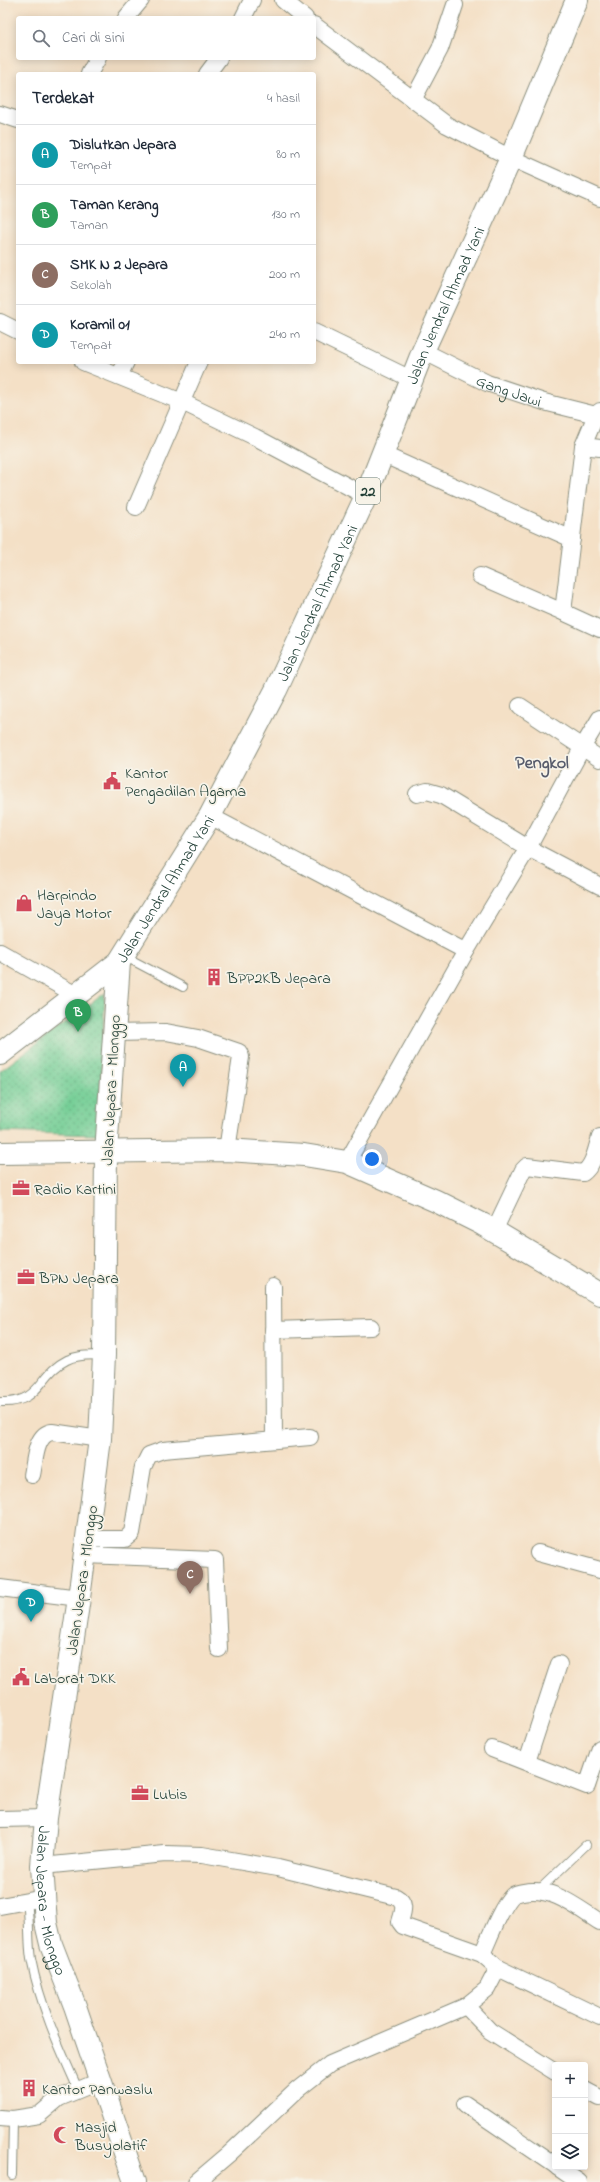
<!DOCTYPE html>
<html lang="id">
<head>
<meta charset="utf-8">
<style>
	:root { --surface:#fff; --page:#f6f6f7; --text:#1f2937; --muted:#747a83; --line:#e0e1e3; --accent:#d1495b }
	body { margin:0; font-family:"Indie Flower",sans-serif; background:var(--page); color:var(--text) }
	.controls { position:absolute; right:12px; bottom:12px; display:grid; overflow:hidden; border-radius:4px; box-shadow:0 2px 10px #0003 }
	.controls button { width:36px; height:36px; display:grid; place-items:center; padding:0; border:0; border-bottom:1px solid var(--line); background:var(--surface); color:var(--text); font:20px sans-serif }
	.you { position:absolute; left:372px; top:1159px; width:14px; height:14px; margin:-10px; border:3px solid #fff; border-radius:50%; background:#1a73e8; box-shadow:0 0 0 6px #1a73e833 }
	.badge { display:grid; place-items:center; width:26px; height:26px; border-radius:50%; background:var(--accent); color:#fff; font-size:13px; font-weight:700 }
	.pin { position:absolute; translate:-50% -33px; filter:drop-shadow(0 1px 2px #0008) }
	.pin::after { content:''; position:absolute; top:21px; width:14px; height:12px; background:inherit; clip-path:polygon(0 0,100% 0,50% 100%) }
	.list { margin:0; padding:0; list-style:none }
	h2 { display:flex; justify-content:space-between; align-items:center; height:52px; margin:0; padding:0 16px; font-size:17px }
	h2 small { font-size:13px; font-weight:400; color:var(--muted) }
	.list li { display:grid; grid-template-columns:26px 1fr auto; gap:12px; align-items:center; box-sizing:border-box; height:60px; padding:0 16px; border-top:1px solid var(--line) }
	.list b { display:block; font-size:15px; white-space:nowrap }
	.list p { margin:0; font-size:13px; white-space:nowrap; color:var(--muted) }
	.list em { font-size:13px; font-style:normal; color:var(--muted) }
	.icon { flex:none; width:22px; height:22px; fill:none; stroke:currentColor; stroke-width:2; stroke-linecap:round; stroke-linejoin:round }
	.map { position:relative; flex:none; width:600px; height:2182px; overflow:hidden }
	.search { position:absolute; background:var(--surface); box-shadow:0 2px 10px #0003; left:16px; top:16px; width:300px; height:44px; display:flex; align-items:center; gap:10px; box-sizing:border-box; padding:0 14px; border-radius:4px; color:var(--muted); font-size:15px }
	.panel { position:absolute; background:var(--surface); box-shadow:0 2px 10px #0003; left:16px; top:72px; width:300px; height:292px; border-radius:4px }
	.map>svg:first-child { display:block }
	.park { fill:url(#park-dots); stroke:#498664 }
	.lines { fill:none; stroke-linecap:round; stroke-linejoin:round }
	.lane-casing { stroke:#8a8e7d; stroke-width:10 }
	.street-casing { stroke:#8a8e7d; stroke-width:18 }
	.secondary-casing { stroke:#8a8e7d; stroke-width:24 }
	.highway-casing { stroke:#8a8e7d; stroke-width:24 }
	.lane { stroke:#fff; stroke-width:8 }
	.street { stroke:#fff; stroke-width:16 }
	.secondary { stroke:#fff; stroke-width:22 }
	.highway { stroke:#fff; stroke-width:22 }
	.labels { text-anchor:middle; stroke-width:3.5; stroke-linejoin:round; paint-order:stroke }
	.shield { fill:#f7f3e8; stroke:#60746a; stroke-width:1 }
	.shield-label { font-size:15px; font-weight:bold; fill:#1f3d34 }
	.street-label { font-size:16px; fill:#1f3d34; stroke:#f7f3e8 }
	.poi-label { font-size:16px; fill:#1f3d34; stroke:#f7f3e8; text-anchor:start }
	.quarter-label { font-size:18px; font-weight:bold; fill:#575c6c; stroke:#f7f3e8 }
</style>
</head>
<body>
<div class="map">
<svg width="600" height="2182" viewBox="0 0 600 2182">
	<defs>
		<pattern id="park-dots" width="8" height="8" patternUnits="userSpaceOnUse"><rect width="8" height="8" fill="#73ce95"/><path d="M2 2h.1M6 6h.1" fill="none" stroke="#5ea87a" stroke-width="1.8" stroke-linecap="round"/></pattern>
	</defs>
	<rect width="100%" height="100%" fill="#f7f3e8"/>
	<filter id="ink" filterUnits="userSpaceOnUse"><feTurbulence type="fractalNoise" baseFrequency=".025" numOctaves="2"/><feDisplacementMap in="SourceGraphic" scale="8" xChannelSelector="R" yChannelSelector="G"/><feConvolveMatrix kernelMatrix="1 2 1 2 8 2 1 2 1" color-interpolation-filters="sRGB"/></filter>
	<filter id="wash" filterUnits="userSpaceOnUse"><feTurbulence type="fractalNoise" baseFrequency=".012" numOctaves="4" result="noise"/><feDisplacementMap in="SourceGraphic" scale="16" xChannelSelector="R" yChannelSelector="G"/><feGaussianBlur stdDeviation="0.9" result="paint"/><feColorMatrix in="noise" values="0 0 0 0 0 0 0 0 0 0 0 0 0 0 0 0 0 1.4 0 .05"/><feComposite in="paint" operator="in"/></filter>
	<g filter="url(#wash)">
		<rect width="100%" height="100%" fill="#f4e0c6"/>
		<!-- park -->
		<path class="park" d="M105 993 98 1135 0 1132V1071Z"/>
	</g>
	<g filter="url(#ink)">
		<g class="lines">
			<!-- lane casing -->
			<g class="lane-casing">
				<g id="lane">
					<path d="M124 956 183 987"/>
					<path d="M0 1402C42 1404 38 1374 67 1360 78 1354 92 1356 104 1355"/>
					<path d="M539 1890 586 1845"/>
					<path d="M27 1901C30 1920 28 1940 31 1959 40 2005 59 2047 78 2089"/>
					<path d="M12 2175 13 2119"/>
				</g>
			</g>
			<!-- street casing -->
			<g class="street-casing">
				<g id="street">
					<path d="M283 0 305 18"/>
					<path d="M126 18 141 0"/>
					<path d="M243 18 252 0"/>
					<path d="M314 25 447 125 511 158 600 198"/>
					<path d="M89 74 98 58"/>
					<path d="M207 74 219 58"/>
					<path d="M413 100 440 49 455 5"/>
					<path d="M0 114 18 120"/>
					<path d="M0 322 18 331"/>
					<path d="M314 332 411 379"/>
					<path id="s1" d="M423 351 487 383 544 402 596 415 600 411"/>
					<path d="M83 362 182 402 255 437 366 496"/>
					<path d="M119 376 126 362"/>
					<path d="M600 416 596 415 583 446 563 612 600 629"/>
					<path d="M583 446 600 448"/>
					<path d="M382 454 572 539"/>
					<path d="M136 507 199 362"/>
					<path d="M480 576 563 612"/>
					<path d="M520 706 600 759"/>
					<path d="M417 794 427 791 441 795 528 848 600 886"/>
					<path d="M210 816 466 951"/>
					<path d="M0 952 76 995"/>
					<path d="M113 1033 166 1032 198 1038 239 1052 241 1057 227 1150"/>
					<path d="M347 1162 466 951 528 848 582 748 600 718"/>
					<path d="M494 1231 523 1170 527 1166 583 1173C594 1165 596 1149 600 1137"/>
					<path d="M273 1286 274 1440"/>
					<path d="M273 1330 371 1327"/>
					<path d="M32 1475C35 1462 35 1434 52 1432L100 1439"/>
					<path d="M87 1539H125L132 1533 143 1467 149 1455 163 1450 310 1437"/>
					<path d="M538 1553 600 1570"/>
					<path d="M84 1555 215 1560 219 1649"/>
					<path d="M0 1588 79 1598"/>
					<path d="M492 1749 587 1786 600 1748"/>
					<path d="M527 1762 559 1664"/>
					<path d="M0 1819 46 1818"/>
					<path d="M42 1866 165 1854 202 1855 278 1868 396 1897C407 1903 403 1912 400 1922L403 1926 482 1954 498 1968 600 2017"/>
					<path d="M0 1906 44 1898"/>
					<path d="M482 1954C489 1939 501 1907 512 1896 515 1893 519 1893 523 1892 552 1886 576 1907 600 1922"/>
					<path d="M498 1968 487 1989 466 2006 490 2031 555 2072"/>
					<path d="M585 2090 600 2098"/>
					<path d="M465 2104 555 2165"/>
					<path d="M0 2118 13 2119 39 2115 59 2098 100 2081"/>
					<path d="M557 2167 579 2182"/>
					<path d="M196 2182 229 2154 297 2090 330 2064 466 2006"/>
				</g>
			</g>
			<!-- secondary casing -->
			<g class="secondary-casing">
				<g id="secondary">
					<path id="s2" d="M119 962 106 1153 104 1355 100 1439 79 1598 46 1818 42 1866 46 1923 51 1944 75 2006 135 2182"/>
					<path d="M0 1153 227 1150 304 1155 347 1162 436 1201 482 1224 600 1294"/>
				</g>
			</g>
			<!-- highway casing -->
			<g class="highway-casing">
				<g id="highway">
					<path id="s3" d="M0 1054 119 962 210 816 276 690 366 496 423 351 511 158 577 0"/>
				</g>
			</g>
			<!-- lane -->
			<use href="#lane" class="lane"/>
			<!-- street -->
			<use href="#street" class="street"/>
			<!-- secondary -->
			<use href="#secondary" class="secondary"/>
			<!-- highway -->
			<use href="#highway" class="highway"/>
		</g>
	</g>
	<!-- icons -->
	<defs>
		<g id="civic-bare" transform="scale(1.38)"><path d="M-.6-6.5H3V-4.5H.6V-3L4-1V1h2V6H-6V1h2V-1L-.6-3ZM-1.2 2.5V6h2.4V2.5Z" fill="#d1495b" stroke="#f7f3e8" stroke-width="2.5" paint-order="stroke"/></g>
		<g id="shop-bare" transform="scale(1.38)"><path d="M-5-2.5h2.3a2.7 3.5 0 0 1 5.4 0H5L5.5 6h-11ZM-1.5-2.5h3a1.5 2.3 0 0 0-3 0Z" fill="#d1495b" stroke="#f7f3e8" stroke-width="2.5" paint-order="stroke"/></g>
		<g id="building-bare" transform="scale(1.38)"><path d="M-4-6H4V6H1V3H-1V6H-4ZM-2.5-4.3h1.7v1.8h-1.7ZM.8-4.3h1.7v1.8H.8ZM-2.5-1h1.7V.8h-1.7ZM.8-1h1.7V.8H.8Z" fill="#d1495b" stroke="#f7f3e8" stroke-width="2.5" paint-order="stroke"/></g>
		<g id="office-bare" transform="scale(1.38)"><path d="M-6-3h4V-5.5h4V-3h4V5H-6ZM-1-4.5V-3h2v-1.5ZM-6 0V1H6V0Z" fill="#d1495b" stroke="#f7f3e8" stroke-width="2.5" paint-order="stroke"/></g>
		<g id="mosque-bare" transform="scale(1.38)"><path d="M3.5-4.9A6 6 0 1 0 3.5 4.9A5 5 0 1 1 3.5-4.9Z" fill="#d1495b" stroke="#f7f3e8" stroke-width="2.5" paint-order="stroke"/></g>
	</defs>
	<g fill-rule="evenodd">
		<use href="#civic-bare" x="112" y="781"/>
		<use href="#shop-bare" x="24" y="903"/>
		<use href="#building-bare" x="214" y="977"/>
		<use href="#office-bare" x="21" y="1188"/>
		<use href="#office-bare" x="26" y="1277"/>
		<use href="#civic-bare" x="21" y="1677"/>
		<use href="#office-bare" x="140" y="1793"/>
		<use href="#building-bare" x="29" y="2088"/>
		<use href="#mosque-bare" x="62" y="2135"/>
	</g>
	<g class="labels">
		<!-- shield labels -->
		<rect class="shield" x="356" y="478" width="24" height="26" rx="3"/>
		<g class="shield-label">
			<text x="368" y="496">22</text>
		</g>
		<!-- street labels -->
		<g class="street-label">
			<text dy="6" stroke="none"><textPath href="#s3" startOffset="885">Jalan Jendral Ahmad Yani</textPath></text>
			<text dy="6" stroke="none"><textPath href="#s1" startOffset="95">Gang Jawi</textPath></text>
			<text dy="6" stroke="none"><textPath href="#s3" startOffset="561">Jalan Jendral Ahmad Yani</textPath></text>
			<text dy="6" stroke="none"><textPath href="#s3" startOffset="237">Jalan Jendral Ahmad Yani</textPath></text>
			<text transform="translate(110 1090) rotate(-87)" y="6">Jalan Jepara - Mlonggo</text>
			<text transform="translate(81 1580) rotate(-82)" y="6">Jalan Jepara - Mlonggo</text>
			<text dy="6" stroke="none"><textPath href="#s2" startOffset="944">Jalan Jepara - Mlonggo</textPath></text>
		</g>
		<!-- poi labels -->
		<g class="poi-label">
			<text x="125" y="778">Kantor<tspan x="125" dy="18">Pengadilan Agama</tspan></text>
			<text x="37" y="900">Harpindo<tspan x="37" dy="18">Jaya Motor</tspan></text>
			<text x="227" y="983">BPP2KB Jepara</text>
			<text x="34" y="1194">Radio Kartini</text>
			<text x="39" y="1283">BPN Jepara</text>
			<text x="34" y="1683">Laborat DKK</text>
			<text x="153" y="1799">Lubis</text>
			<text x="42" y="2094">Kantor Panwaslu</text>
			<text x="75" y="2132">Masjid<tspan x="75" dy="18">Busyolatif</tspan></text>
		</g>
		<!-- quarter labels -->
		<g class="quarter-label">
			<text x="542" y="768">Pengkol</text>
		</g>
	</g>
</svg>
<div class="controls">
<button>+</button>
<button>−</button>
<button><svg class="icon" aria-label="layers" viewBox="0 0 24 24"><path d="M12 4l9 5-9 5-9-5zM3 14l9 5 9-5"/></svg></button>
</div>
<div class="you"></div>
<div class="pin badge" style="left:183px;top:1087px;background:#0f9aa8">A</div>
<div class="pin badge" style="left:78px;top:1032px;background:#2e9e5b">B</div>
<div class="pin badge" style="left:190px;top:1594px;background:#8d6e63">C</div>
<div class="pin badge" style="left:31px;top:1622px;background:#0f9aa8">D</div>
<div class="search"><svg class="icon" aria-label="search" viewBox="0 0 24 24"><circle cx="10" cy="10" r="6"/><path d="M15 15l6 6"/></svg>Cari di sini</div>
<section class="panel">
<h2>Terdekat<small>4 hasil</small></h2>
<ul class="list">
<li><span class="badge" style="background:#0f9aa8">A</span><div><b>Dislutkan Jepara</b><p>Tempat</p></div><em>80 m</em></li>
<li><span class="badge" style="background:#2e9e5b">B</span><div><b>Taman Kerang</b><p>Taman</p></div><em>130 m</em></li>
<li><span class="badge" style="background:#8d6e63">C</span><div><b>SMK N 2 Jepara</b><p>Sekolah</p></div><em>200 m</em></li>
<li><span class="badge" style="background:#0f9aa8">D</span><div><b>Koramil 01</b><p>Tempat</p></div><em>240 m</em></li>
</ul>
</section>
</div>
</body>
</html>
